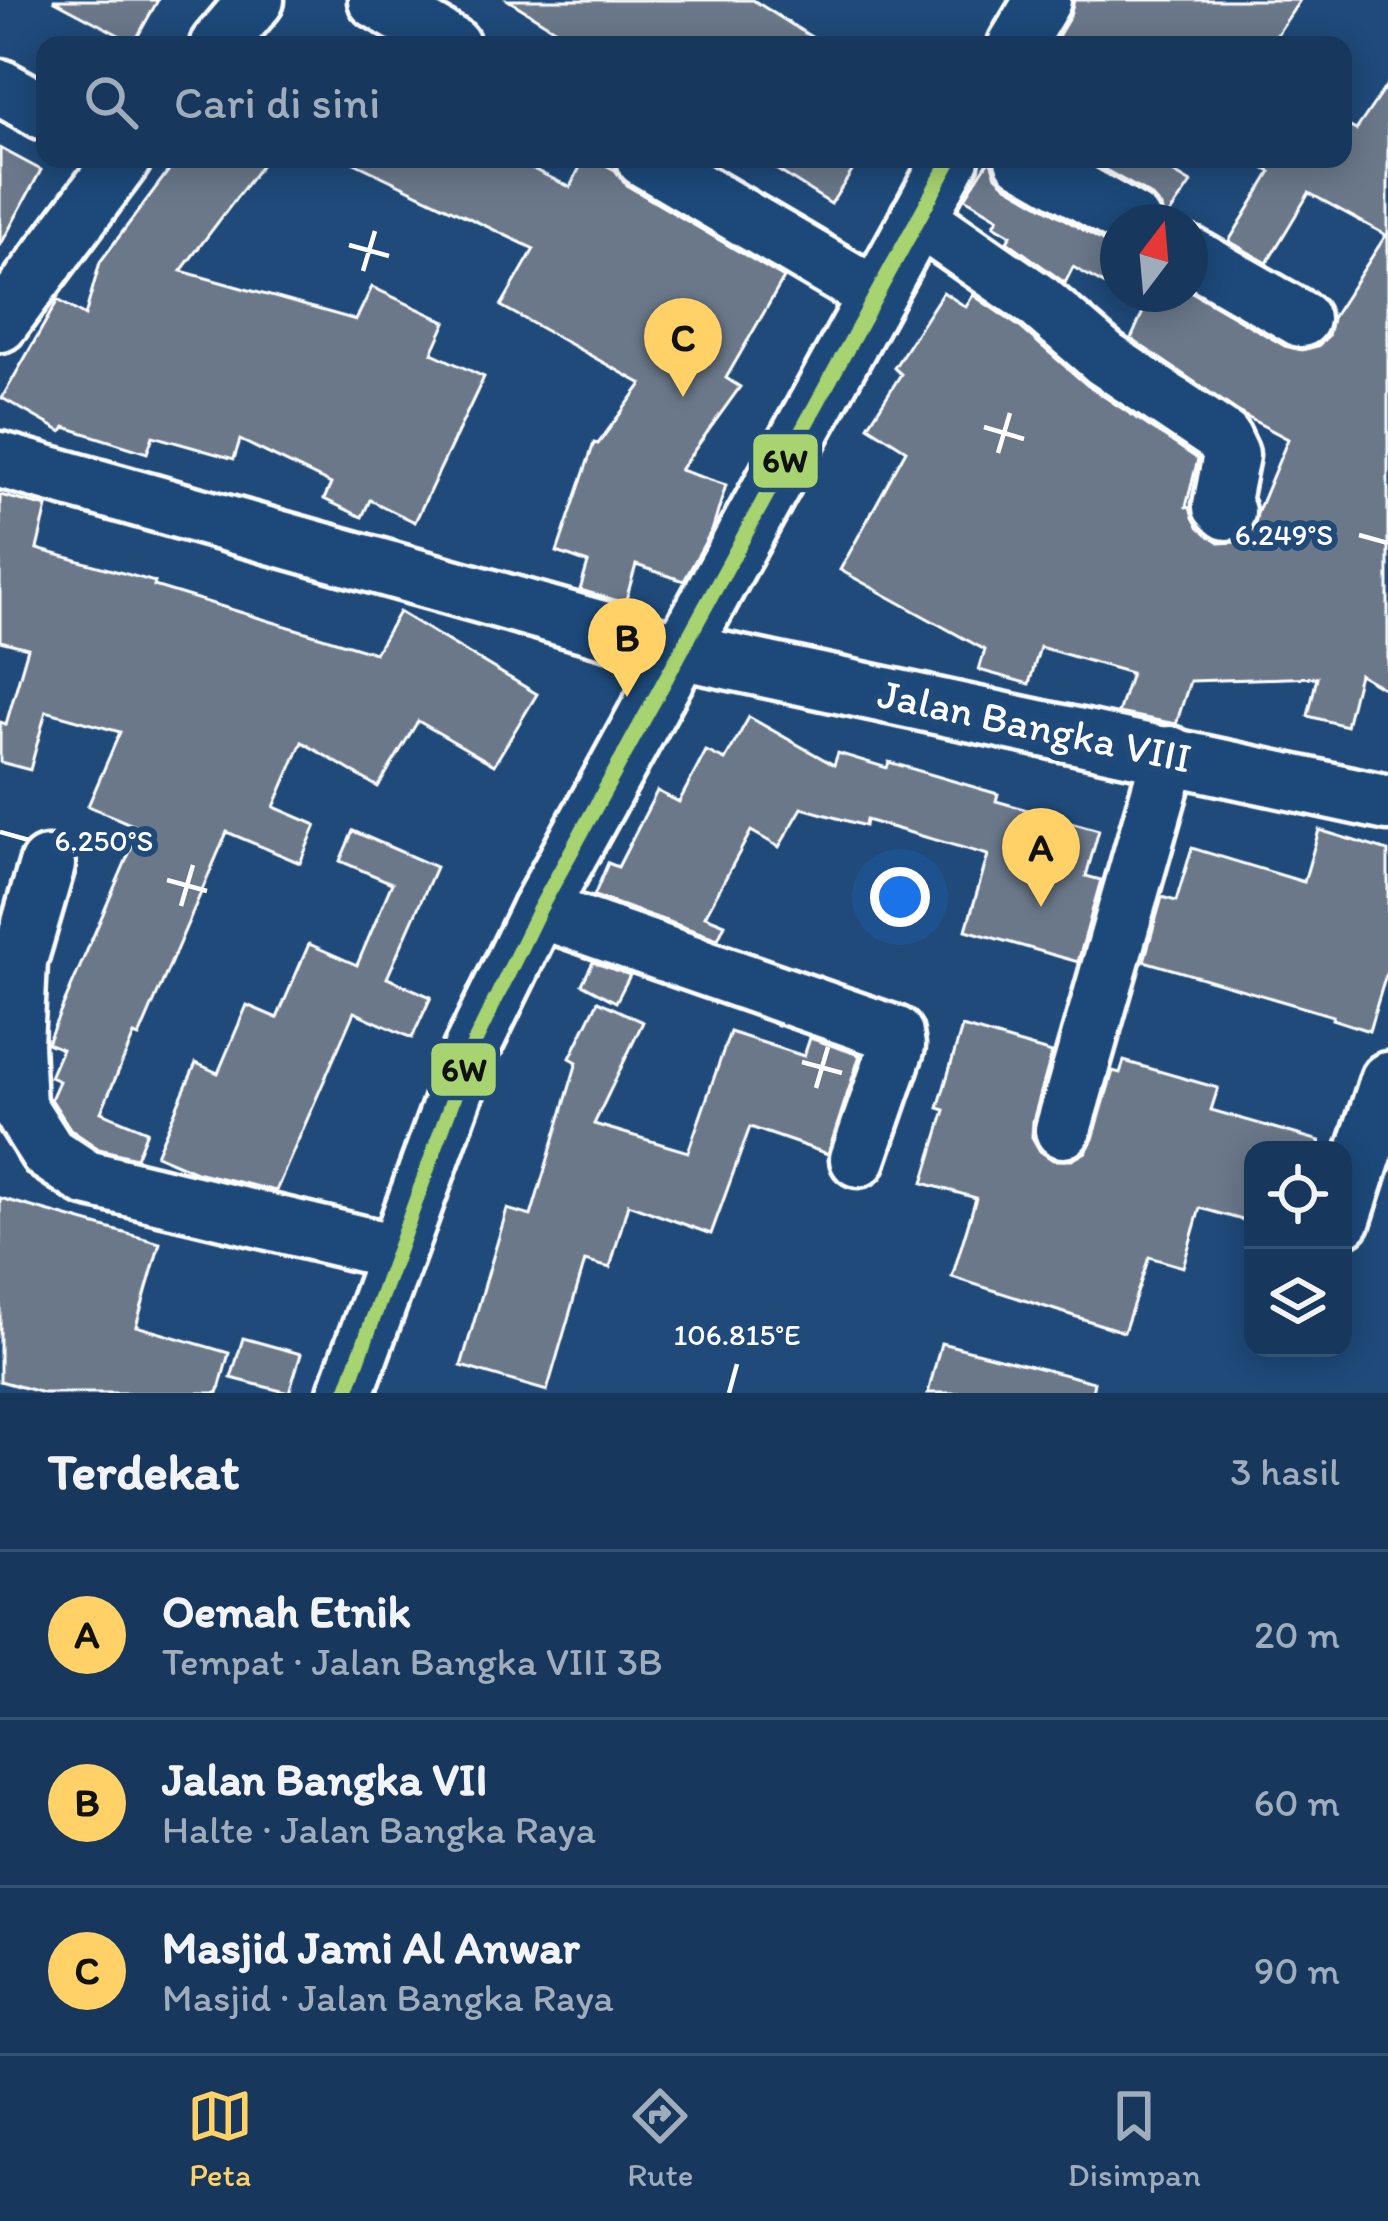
<!DOCTYPE html>
<html lang="id">
<head>
<meta charset="utf-8">
<style>
	:root { --surface:#17385c; --page:#244365; --text:#f1f3f6; --muted:#9eacbb; --line:#365272; --accent:#ffd166 }
	body { margin:0; font-family:Itim,sans-serif; background:var(--page); color:var(--text) }
	.controls { position:absolute; right:36px; bottom:36px; display:grid; overflow:hidden; border-radius:24px; box-shadow:0 6px 30px #0003 }
	.controls button { width:108px; height:108px; display:grid; place-items:center; padding:0; border:0; border-bottom:3px solid var(--line); background:var(--surface); color:var(--text); font:60px sans-serif }
	.compass { position:absolute; left:1100px; top:204px; width:108px; height:108px; border-radius:50%; background:var(--surface); box-shadow:0 6px 30px #0003; rotate:16deg }
	.you { position:absolute; left:900px; top:897px; width:42px; height:42px; margin:-30px; border:9px solid #fff; border-radius:50%; background:#1a73e8; box-shadow:0 0 0 18px #1a73e833 }
	.badge { display:grid; place-items:center; width:78px; height:78px; border-radius:50%; background:var(--accent); color:#111; font-size:39px; font-weight:700 }
	.pin { position:absolute; translate:-50% -99px; filter:drop-shadow(0 3px 6px #0008) }
	.pin::after { content:''; position:absolute; top:63px; width:42px; height:36px; background:inherit; clip-path:polygon(0 0,100% 0,50% 100%) }
	.list { margin:0; padding:0; list-style:none }
	h2 { display:flex; justify-content:space-between; align-items:center; height:156px; margin:0; padding:0 48px; font-size:51px }
	h2 small { font-size:39px; font-weight:400; color:var(--muted) }
	.list li { display:grid; grid-template-columns:78px 1fr auto; gap:36px; align-items:center; box-sizing:border-box; height:168px; padding:0 48px; border-top:3px solid var(--line) }
	.list b { display:block; font-size:45px; white-space:nowrap }
	.list p { margin:0; font-size:39px; white-space:nowrap; color:var(--muted) }
	.list em { font-size:39px; font-style:normal; color:var(--muted) }
	.icon { flex:none; width:66px; height:66px; fill:none; stroke:currentColor; stroke-width:2; stroke-linecap:round; stroke-linejoin:round }
	.map { position:relative; flex:none; width:1388px; height:1393px; overflow:hidden }
	.search { position:absolute; background:var(--surface); box-shadow:0 6px 30px #0003; left:36px; right:36px; top:36px; height:132px; display:flex; align-items:center; gap:30px; box-sizing:border-box; padding:0 42px; border-radius:24px; color:var(--muted); font-size:45px }
	.sheet { height:660px; background:var(--surface) }
	nav { display:flex; justify-content:space-around; align-items:center; box-sizing:border-box; height:168px; border-top:3px solid var(--line); background:var(--surface); font-size:33px; color:var(--muted) }
	nav a { display:grid; justify-items:center; gap:6px }
	nav .on { color:var(--accent) }
	.map>svg:first-child { display:block }
	.building { fill:#6b788a; stroke:#fff; stroke-width:3 }
	.lines { fill:none; stroke-linecap:round; stroke-linejoin:round }
	.minor-casing { stroke:#fff; stroke-width:63 }
	.minor { stroke:#1f4a7a; stroke-width:54 }
	.bus-1-casing { stroke:#1f4a7a; stroke-width:24 }
	.bus-1 { stroke:#a7d371; stroke-width:15 }
	.ticks { fill:none; stroke:#fff; stroke-width:4.5 }
	.labels { text-anchor:middle; stroke-width:12; stroke-linejoin:round; paint-order:stroke }
	.street-label { font-size:42px; fill:#fff; stroke:#1f4a7a }
	.ticks-label { font-size:30px; text-anchor:middle; fill:#fff; stroke:#1f4a7a; stroke-width:12; stroke-linejoin:round; paint-order:stroke }
	.line-badge { stroke:#1f4a7a; stroke-width:4.5 }
	.pale-badge-label { font-size:33px; text-anchor:middle; font-weight:bold; fill:#111 }
</style>
</head>
<body>
<div class="map">
<svg width="1388" height="1393" viewBox="0 0 1388 1393">
	<rect width="100%" height="100%" fill="#1f4a7a"/>
	<filter id="ink" filterUnits="userSpaceOnUse"><feTurbulence type="fractalNoise" baseFrequency=".00833" numOctaves="2"/><feDisplacementMap in="SourceGraphic" scale="24" xChannelSelector="R" yChannelSelector="G"/><feConvolveMatrix kernelMatrix="1 2 1 2 8 2 1 2 1" color-interpolation-filters="sRGB"/></filter>
	<g filter="url(#ink)">
		<!-- building -->
		<g class="building">
			<path d="M53 0H158L134 43Z"/>
			<path d="M508 0H753L824 45H580Z"/>
			<path d="M1074 0H1300L1270 45H1053L1070 16Z"/>
			<path d="M1388 83V691L1359 674 1346 726 1308 716 1317 677 1190 681 1176 724 1118 713 1131 673 1040 647 1029 684 979 670 985 650 840 570 906 450 868 426 901 374 894 368 943 292 966 307 973 295 1020 327 1087 385 1198 459 1186 507 1190 508 1198 527 1220 543 1236 542 1248 535 1288 439 1243 415 1131 339 1151 294 1190 291 1285 346 1302 350 1318 346 1328 336 1332 318 1386 235 1309 193 1267 263 1229 241 1271 172 1247 159H1343V123L1356 130Z"/>
			<path d="M0 148 41 170 0 246Z"/>
			<path d="M181 159H266L181 271 356 320 372 287 446 322 432 353 484 377 415 522 370 500 362 517 324 499 331 484 240 440 234 459 153 436 147 453 65 427 62 432 2 398 58 300 85 316 100 262 175 162Z"/>
			<path d="M346 159H512L570 187 584 159H594L615 170 628 186 784 278 726 378 740 387 680 470 726 485 713 528 684 581 636 565 625 603 580 590 588 563 557 552 594 443 598 444 642 384 501 306 534 249Z"/>
			<path d="M760 159H860L831 204Z"/>
			<path d="M990 159 996 176 1007 186 1118 250V292L1073 267 1065 283 1007 241 1011 235 994 225 998 218 965 198Z"/>
			<path d="M1086 159H1151L1191 183 1164 222 1161 207 1150 195Z"/>
			<path d="M0 495 47 507 37 549 155 582 154 586 375 653 399 612 537 694 494 765 418 721 378 787 302 742 274 807 316 825 300 863 227 832 139 1037 134 1035 101 1112 147 1131 136 1158 99 1149 71 1130 51 1099 59 1081 50 1077 62 1049 47 1043 140 828 88 806 120 732 46 711 30 770 0 762V722L6 724 28 648 0 641Z"/>
			<path d="M749 717 834 765 838 753 887 768 889 762 998 794 996 801 1099 830 1086 876 1101 880 1078 962 966 930 988 855 866 820 865 826 802 808 779 847 751 831 705 916 725 924 718 939 594 896 608 863 618 867 657 791 679 802 706 751 725 760Z"/>
			<path d="M1319 830 1388 851V968L1369 1031 1332 1019 1333 1016 1144 961 1162 897 1176 901 1192 848 1304 882Z"/>
			<path d="M353 831 436 867 387 978 431 997 412 1038 354 1012 276 1191 196 1172 156 1155 196 1063 218 1073 247 1005 277 1018 309 944 357 965 392 883 340 861Z"/>
			<path d="M593 962 630 975 616 1002 582 984Z"/>
			<path d="M598 1001 643 1022 594 1124 688 1152 730 1032 804 1056 810 1038 860 1055 828 1154 750 1127 711 1234 628 1204 610 1268 585 1261 547 1391 461 1366 507 1209 531 1216 577 1062 570 1058Z"/>
			<path d="M962 1027 1052 1053 1033 1121 1032 1137 1040 1151 1053 1160H1072L1086 1152 1093 1139 1113 1071 1120 1073 1124 1061 1218 1088 1211 1110 1320 1141 1318 1150H1253V1223L1200 1208 1183 1267 1149 1257 1124 1332 952 1277 976 1198 923 1183 945 1110 938 1108Z"/>
			<path d="M0 1198 160 1243 136 1326 229 1353 218 1393H43L0 1381Z"/>
			<path d="M243 1338 301 1354 289 1393 231 1378Z"/>
			<path d="M941 1343 1094 1382 1092 1393H928Z"/>
		</g>
		<g class="lines">
			<!-- minor casing -->
			<g class="minor-casing">
				<g id="minor">
					<path d="M376 0 452 45"/>
					<path d="M218 45 256 0"/>
					<path d="M1016 45 1043 0"/>
					<path d="M0 87 45 112"/>
					<path d="M644 159 875 295"/>
					<path d="M1023 159 1133 222"/>
					<path d="M918 218 1039 302 1105 359 1223 438 1231 455 1221 506 1227 512"/>
					<path d="M1190 255 1301 319"/>
					<path d="M0 324 123 159"/>
					<path d="M0 460 680 651 1388 803"/>
					<path d="M47 865 19 961 15 1044 18 1106 48 1153 86 1178 395 1252"/>
					<path d="M539 910 895 1034 897 1046 858 1159"/>
					<path d="M1063 1130 1170 754"/>
					<path d="M1343 1219 1388 1080"/>
					<path d="M346 1393 470 1052 539 910 951 159"/>
				</g>
			</g>
			<!-- minor -->
			<use href="#minor" class="minor"/>
			<!-- bus-1 casing -->
			<g class="bus-1-casing">
				<path id="bus-1" d="M346 1393 470 1052 539 910 951 159"/>
			</g>
			<!-- bus-1 -->
			<use href="#bus-1" class="bus-1"/>
		</g>
	</g>
	<!-- ticks -->
	<path class="ticks" d="M349 245 389 256M363 271 375 231M984 427 1024 439M998 453 1010 413M1359 535 1388 543M0 832 29 840M167 880 207 891M181 906 193 865M802 1062 842 1073M816 1088 828 1047M729 1393 737 1364"/>
	<g class="labels">
		<!-- street labels -->
		<g class="street-label">
			<text transform="translate(1035 725) rotate(12)" y="15">Jalan Bangka VIII</text>
		</g>
	</g>
	<g class="ticks-label">
		<text x="1284" y="545">6.249°S</text>
		<text x="104" y="851">6.250°S</text>
		<text x="737" y="1345">106.815°E</text>
	</g>
	<g class="line-badge">
		<rect x="751" y="432" width="69" height="58" rx="12" fill="#a7d371"/>
		<rect x="429" y="1041" width="69" height="57" rx="12" fill="#a7d371"/>
	</g>
	<g class="pale-badge-label">
		<text x="785" y="472">6W</text>
		<text x="464" y="1081">6W</text>
	</g>
</svg>
<div class="controls">
<button><svg class="icon" aria-label="locate" viewBox="0 0 24 24"><circle cx="12" cy="12" r="6"/><path d="M12 2v4M12 18v4M2 12h4M18 12h4"/></svg></button>
<button><svg class="icon" aria-label="layers" viewBox="0 0 24 24"><path d="M12 4l9 5-9 5-9-5zM3 14l9 5 9-5"/></svg></button>
</div>
<svg class="compass" viewBox="-18 -18 36 36"><path d="M0-13l5 13h-10z" fill="#e53935"/><path d="M0 13l5-13h-10z" fill="#9eacbb"/></svg>
<div class="you"></div>
<div class="pin badge" style="left:1041px;top:907px">A</div>
<div class="pin badge" style="left:627px;top:697px">B</div>
<div class="pin badge" style="left:683px;top:397px">C</div>
<div class="search"><svg class="icon" aria-label="search" viewBox="0 0 24 24"><circle cx="10" cy="10" r="6"/><path d="M15 15l6 6"/></svg>Cari di sini</div>
</div>
<section class="sheet">
<h2>Terdekat<small>3 hasil</small></h2>
<ul class="list">
<li><span class="badge">A</span><div><b>Oemah Etnik</b><p>Tempat · Jalan Bangka VIII 3B</p></div><em>20 m</em></li>
<li><span class="badge">B</span><div><b>Jalan Bangka VII</b><p>Halte · Jalan Bangka Raya</p></div><em>60 m</em></li>
<li><span class="badge">C</span><div><b>Masjid Jami Al Anwar</b><p>Masjid · Jalan Bangka Raya</p></div><em>90 m</em></li>
</ul>
</section>
<nav>
<a class="on"><svg class="icon" aria-label="map" viewBox="0 0 24 24"><path d="M3 6l6-2 6 2 6-2v14l-6 2-6-2-6 2zM9 4v14M15 6v14"/></svg>Peta</a>
<a><svg class="icon" aria-label="directions" viewBox="0 0 24 24"><path d="M12 3l9 9-9 9-9-9zM9 14v-3h6M13 9l2 2-2 2"/></svg>Rute</a>
<a><svg class="icon" aria-label="saved" viewBox="0 0 24 24"><path d="M7 4h10v16l-5-4-5 4z"/></svg>Disimpan</a>
</nav>
</body>
</html>
